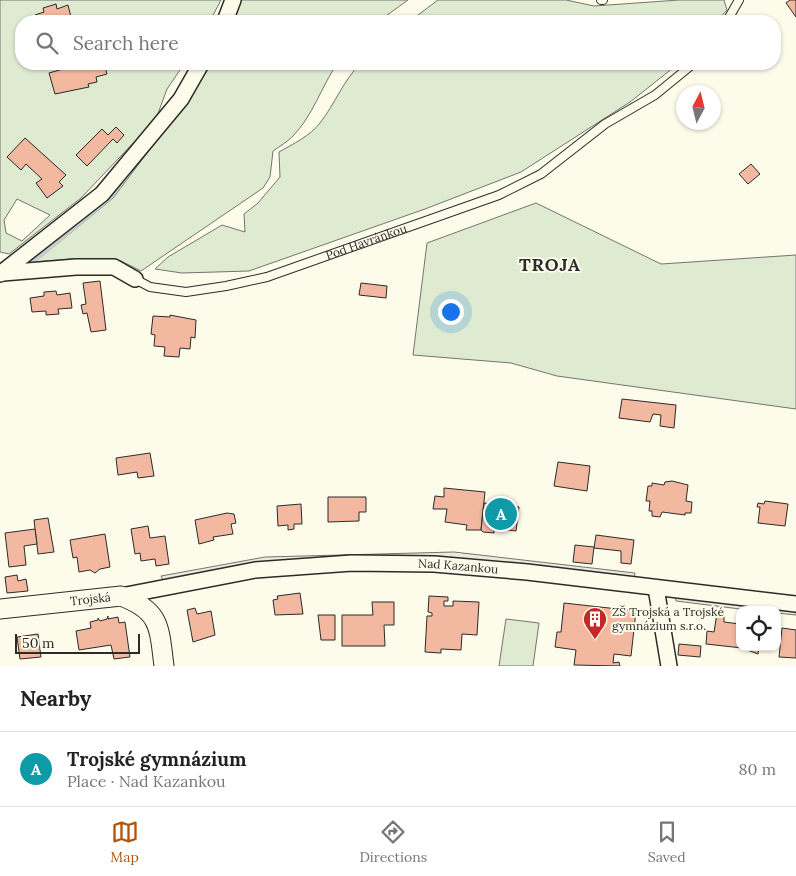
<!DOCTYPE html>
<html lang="en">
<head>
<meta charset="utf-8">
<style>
	:root { --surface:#fff; --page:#f6f6f6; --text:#222; --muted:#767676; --line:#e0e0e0; --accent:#b45309 }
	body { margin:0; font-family:Lora,serif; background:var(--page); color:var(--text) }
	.controls { position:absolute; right:15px; bottom:15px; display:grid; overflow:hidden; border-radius:10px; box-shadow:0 1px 4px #0004 }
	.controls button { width:45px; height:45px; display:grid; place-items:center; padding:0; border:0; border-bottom:1px solid var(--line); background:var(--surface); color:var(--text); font:25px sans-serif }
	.compass { position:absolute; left:676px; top:85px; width:45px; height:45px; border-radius:50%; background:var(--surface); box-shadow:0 1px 4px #0004; rotate:7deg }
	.scale { position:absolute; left:15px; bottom:12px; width:125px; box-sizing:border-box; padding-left:5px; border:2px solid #2b2b2b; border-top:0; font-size:14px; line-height:18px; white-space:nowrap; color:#2b2b2b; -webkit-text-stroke:4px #fdfbea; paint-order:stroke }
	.you { position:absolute; left:450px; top:311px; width:18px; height:18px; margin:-12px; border:4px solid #fff; border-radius:50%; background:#1a73e8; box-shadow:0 0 0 8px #1a73e833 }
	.badge { display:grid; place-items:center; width:32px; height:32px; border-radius:50%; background:var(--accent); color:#fff; font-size:16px; font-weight:700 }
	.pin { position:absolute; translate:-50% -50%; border:2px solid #fff; box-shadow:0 1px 5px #0006 }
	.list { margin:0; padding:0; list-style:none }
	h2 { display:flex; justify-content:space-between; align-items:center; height:65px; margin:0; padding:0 20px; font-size:21px }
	h2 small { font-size:16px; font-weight:400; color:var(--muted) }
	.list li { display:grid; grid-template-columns:32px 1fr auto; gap:15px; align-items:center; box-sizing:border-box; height:75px; padding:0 20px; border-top:1px solid var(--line) }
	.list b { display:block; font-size:19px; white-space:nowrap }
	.list p { margin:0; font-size:16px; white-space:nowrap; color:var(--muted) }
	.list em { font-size:16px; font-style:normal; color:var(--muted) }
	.icon { flex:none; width:28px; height:28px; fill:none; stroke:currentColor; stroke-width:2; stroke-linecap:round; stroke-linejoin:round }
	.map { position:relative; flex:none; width:796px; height:666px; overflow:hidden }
	.search { position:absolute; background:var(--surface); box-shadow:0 1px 4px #0004; left:15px; right:15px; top:15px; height:55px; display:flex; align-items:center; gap:12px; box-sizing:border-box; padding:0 18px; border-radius:20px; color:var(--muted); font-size:19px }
	.sheet { height:140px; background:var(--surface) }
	nav { display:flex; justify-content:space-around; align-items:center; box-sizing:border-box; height:70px; border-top:1px solid var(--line); background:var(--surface); font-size:14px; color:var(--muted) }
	nav a { display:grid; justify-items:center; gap:2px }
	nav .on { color:var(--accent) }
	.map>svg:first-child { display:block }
	.green { fill:#deebd1; stroke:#74746e; fill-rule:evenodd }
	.parking { fill:#eceadb; stroke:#74746e }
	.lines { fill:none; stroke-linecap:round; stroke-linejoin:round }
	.stream { stroke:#c7d0d0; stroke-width:5 }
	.building { fill:#f2b8a0; stroke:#2b2b2b }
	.service-casing { stroke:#2b2b2b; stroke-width:10 }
	.minor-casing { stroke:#2b2b2b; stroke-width:18 }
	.tertiary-casing { stroke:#2b2b2b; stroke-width:21 }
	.service { stroke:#fdfbea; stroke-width:8 }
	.minor { stroke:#fdfbea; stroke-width:15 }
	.tertiary { stroke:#fdfbea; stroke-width:19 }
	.labels { text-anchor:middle; stroke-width:4; stroke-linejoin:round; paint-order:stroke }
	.street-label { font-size:12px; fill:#2b2b2b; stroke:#fdfbea }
	.poi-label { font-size:12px; fill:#2b2b2b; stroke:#fdfbea; text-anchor:start }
	.district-label { font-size:18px; font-weight:bold; letter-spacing:1px; fill:#2b2b2b; stroke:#fdfbea }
</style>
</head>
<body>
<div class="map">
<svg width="796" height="666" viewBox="0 0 796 666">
	<rect width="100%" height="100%" fill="#fdfbea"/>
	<!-- green -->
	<g class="green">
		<path d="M0 0H221L210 21H21V64H184L167 89 156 119 81 198 9 254 0 252ZM17 199 50 215 22 241 6 233 4 220Z"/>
		<path d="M239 0H408L379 21H234Z"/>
		<path d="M438 0H566L594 6 679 0H724L727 10 717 21H410Z"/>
		<path d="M209 64H337C321 87 313 116 292 137 287 142 280 146 273 151L270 177 263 188 141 271 121 261 71 259 35 262 113 198 188 99Z"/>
		<path d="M360 64H678L630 102 521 172 425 209 249 271 182 273 155 269 168 257 222 225 245 232 244 214 258 203 280 177 279 152C293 144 310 136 320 123 335 104 343 81 360 64Z"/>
		<path d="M536 203 661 264 796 255V409L557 376 511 363 413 355 427 243Z"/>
		<path d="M506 619 539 623 533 666H499Z"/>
	</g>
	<!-- parking -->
	<g class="parking">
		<path d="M454 552 635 573 634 581 453 559 164 583 161 576 265 557Z"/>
		<path d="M675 593 796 606V615L777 613V610H748L676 601Z"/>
	</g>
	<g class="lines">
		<!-- stream -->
		<path class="stream" d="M31 263 110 197 121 182"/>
	</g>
	<!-- building -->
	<g class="building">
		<path d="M790 0H796V17L786 3Z"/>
		<path d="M56 4 57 9 68 5 72 21H36L35 15 44 12 43 8Z"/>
		<path d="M80 64H104L107 74 96 77 97 82 88 84 89 87 55 94 49 73Z"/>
		<path d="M116 127 124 135 117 143 113 139 87 166 76 155 102 129 108 135Z"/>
		<path d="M25 138 66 175 59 182 63 186 47 198 36 183 42 179 26 164 21 170 7 157Z"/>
		<path d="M751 164 760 174 748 184 739 174Z"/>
		<path d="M100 281 106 330 91 332 87 313 83 314 81 305 86 304 83 283Z"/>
		<path d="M361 283 387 286 386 298 359 295Z"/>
		<path d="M56 291 57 295 70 293 72 308 58 309 59 314 46 315V311L32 312 30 298 44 296V292Z"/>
		<path d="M170 315 196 320 195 338 191 337 190 349 180 348 179 357 164 356 165 347 154 346 155 335 151 334 153 316 170 317Z"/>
		<path d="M622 399 676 405 674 428 660 426 661 415 653 414 650 422 619 418Z"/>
		<path d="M150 453 154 476 138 478 137 472 118 475 116 458Z"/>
		<path d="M558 462 590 466 587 491 554 486Z"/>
		<path d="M672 481 688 485 686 501 692 502 691 513H685V515L662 512 660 517 652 516V511H649L650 501H646L648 486H652V483L664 485 665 482Z"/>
		<path d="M444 488 485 492 481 530H466L467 525 445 522 447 509H433L435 496 444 497Z"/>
		<path d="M328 497H366V512H359V521L328 522Z"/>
		<path d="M502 500 509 501V506L519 507 516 531 494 528V533L483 532 481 530 484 503 501 505Z"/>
		<path d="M765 501 788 504 785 526 758 523 760 507H757L758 503 764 504Z"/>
		<path d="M301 504 302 524H294V529L288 530V525L278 526 277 506Z"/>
		<path d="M227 513 234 514 236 523 231 524 233 534 213 537 214 540 199 544 195 520Z"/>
		<path d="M48 518 54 552 38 554 34 520Z"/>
		<path d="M148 526 150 538 165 536 169 564 156 566 155 559 141 561 140 553 135 554 131 529Z"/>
		<path d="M35 529 37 544 24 546 26 565 9 567 5 533Z"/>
		<path d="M105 534 110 567 100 569 95 573 90 570 79 572 77 557 73 558 70 540Z"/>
		<path d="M596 535 634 540 631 564 621 563V551L594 548Z"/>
		<path d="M575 545 594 547 592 564 573 562Z"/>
		<path d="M17 575 18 581 26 579 28 591 7 593 5 577Z"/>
		<path d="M300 593 303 614 275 615 273 600 278 599 277 596Z"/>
		<path d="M429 596 448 597V601H444V606H453V601L479 602 477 635 462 634 461 650 441 649V653L425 652 427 616H432V613L428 612Z"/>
		<path d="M372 602H394V625H384L385 646H342V615H373Z"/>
		<path d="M564 603 636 611 631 656 614 654 613 663 619 662 620 666 574 665 576 650 555 647 557 632H561Z"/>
		<path d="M195 608 197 614 211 611 215 635 193 642 187 610Z"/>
		<path d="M717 613 724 614V622L740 624V647L742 648 706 644 707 631 714 632Z"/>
		<path d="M318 615H335V640H321Z"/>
		<path d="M108 616V619L118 617 119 623 125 622 130 657 114 659 111 645 79 650 76 631 91 628 90 622 98 620V618L100 621 107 619Z"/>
		<path d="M782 628 796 630V658L779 657Z"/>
		<path d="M38 634 41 657 20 659 17 637Z"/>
		<path d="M679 644 701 646 700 657 678 655Z"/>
		<path d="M759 647 758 654 742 648V647Z"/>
	</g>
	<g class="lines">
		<!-- service casing -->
		<g class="service-casing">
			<g id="service">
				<path d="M601 0H603"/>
				<path d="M727 21 739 0"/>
				<path id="s1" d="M135 279 150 287 186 292 226 286 267 277 499 195 541 174 605 124 655 95 693 64"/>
			</g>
		</g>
		<!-- minor casing -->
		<g class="minor-casing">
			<g id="minor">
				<path d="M225 21 233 0"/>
				<path d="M3 273 76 267H114L135 279"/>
				<path d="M0 274 102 194 181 99 201 64"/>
				<path d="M656 588 669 666"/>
				<path id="s2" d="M121 596 255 570 352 563 434 564 527 572 796 604"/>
			</g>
		</g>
		<!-- tertiary casing -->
		<g class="tertiary-casing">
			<g id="tertiary">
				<path id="s3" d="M0 609 121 596C161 611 159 627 164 666"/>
			</g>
		</g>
		<!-- service -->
		<use href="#service" class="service"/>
		<!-- minor -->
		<use href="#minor" class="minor"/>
		<!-- tertiary -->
		<use href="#tertiary" class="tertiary"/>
	</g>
	<!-- icons -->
	<defs>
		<g id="building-pin" transform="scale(1.25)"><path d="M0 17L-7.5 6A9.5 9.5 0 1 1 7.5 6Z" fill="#c62828" stroke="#fdfbea"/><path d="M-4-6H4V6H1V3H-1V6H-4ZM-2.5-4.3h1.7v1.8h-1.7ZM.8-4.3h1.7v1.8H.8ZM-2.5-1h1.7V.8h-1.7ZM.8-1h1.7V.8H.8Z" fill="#fff"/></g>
	</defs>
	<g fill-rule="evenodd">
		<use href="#building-pin" x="595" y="619"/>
	</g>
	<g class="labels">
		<!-- street labels -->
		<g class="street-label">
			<text dy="4" stroke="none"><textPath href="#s1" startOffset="241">Pod Havránkou</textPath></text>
			<text dy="4" stroke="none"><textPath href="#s2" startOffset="340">Nad Kazankou</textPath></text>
			<text dy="4" stroke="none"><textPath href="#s3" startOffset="91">Trojská</textPath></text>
		</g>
		<!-- poi labels -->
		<g class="poi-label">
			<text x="612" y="616">ZŠ Trojská a Trojské<tspan x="612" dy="14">gymnázium s.r.o.</tspan></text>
		</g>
		<!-- district labels -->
		<g class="district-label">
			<text x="550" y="271">TROJA</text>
		</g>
	</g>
</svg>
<div class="controls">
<button><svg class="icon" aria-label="locate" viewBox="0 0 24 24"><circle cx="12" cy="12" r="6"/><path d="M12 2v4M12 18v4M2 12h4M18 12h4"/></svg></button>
</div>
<svg class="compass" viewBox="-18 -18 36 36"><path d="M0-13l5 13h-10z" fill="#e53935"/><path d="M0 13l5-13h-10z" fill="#767676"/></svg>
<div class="scale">50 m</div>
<div class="you"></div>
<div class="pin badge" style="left:501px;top:514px;background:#0f9aa8">A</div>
<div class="search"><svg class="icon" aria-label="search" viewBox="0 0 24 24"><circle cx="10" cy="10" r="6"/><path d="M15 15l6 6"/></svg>Search here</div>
</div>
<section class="sheet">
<h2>Nearby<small></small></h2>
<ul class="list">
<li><span class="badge" style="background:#0f9aa8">A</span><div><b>Trojské gymnázium</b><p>Place · Nad Kazankou</p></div><em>80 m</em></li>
</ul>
</section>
<nav>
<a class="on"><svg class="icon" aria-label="map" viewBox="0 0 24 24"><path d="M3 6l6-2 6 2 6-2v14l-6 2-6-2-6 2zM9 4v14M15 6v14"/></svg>Map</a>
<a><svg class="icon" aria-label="directions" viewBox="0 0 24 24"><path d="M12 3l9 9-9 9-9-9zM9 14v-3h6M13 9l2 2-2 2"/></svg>Directions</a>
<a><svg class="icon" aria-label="saved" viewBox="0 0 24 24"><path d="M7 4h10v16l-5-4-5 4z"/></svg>Saved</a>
</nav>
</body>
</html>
